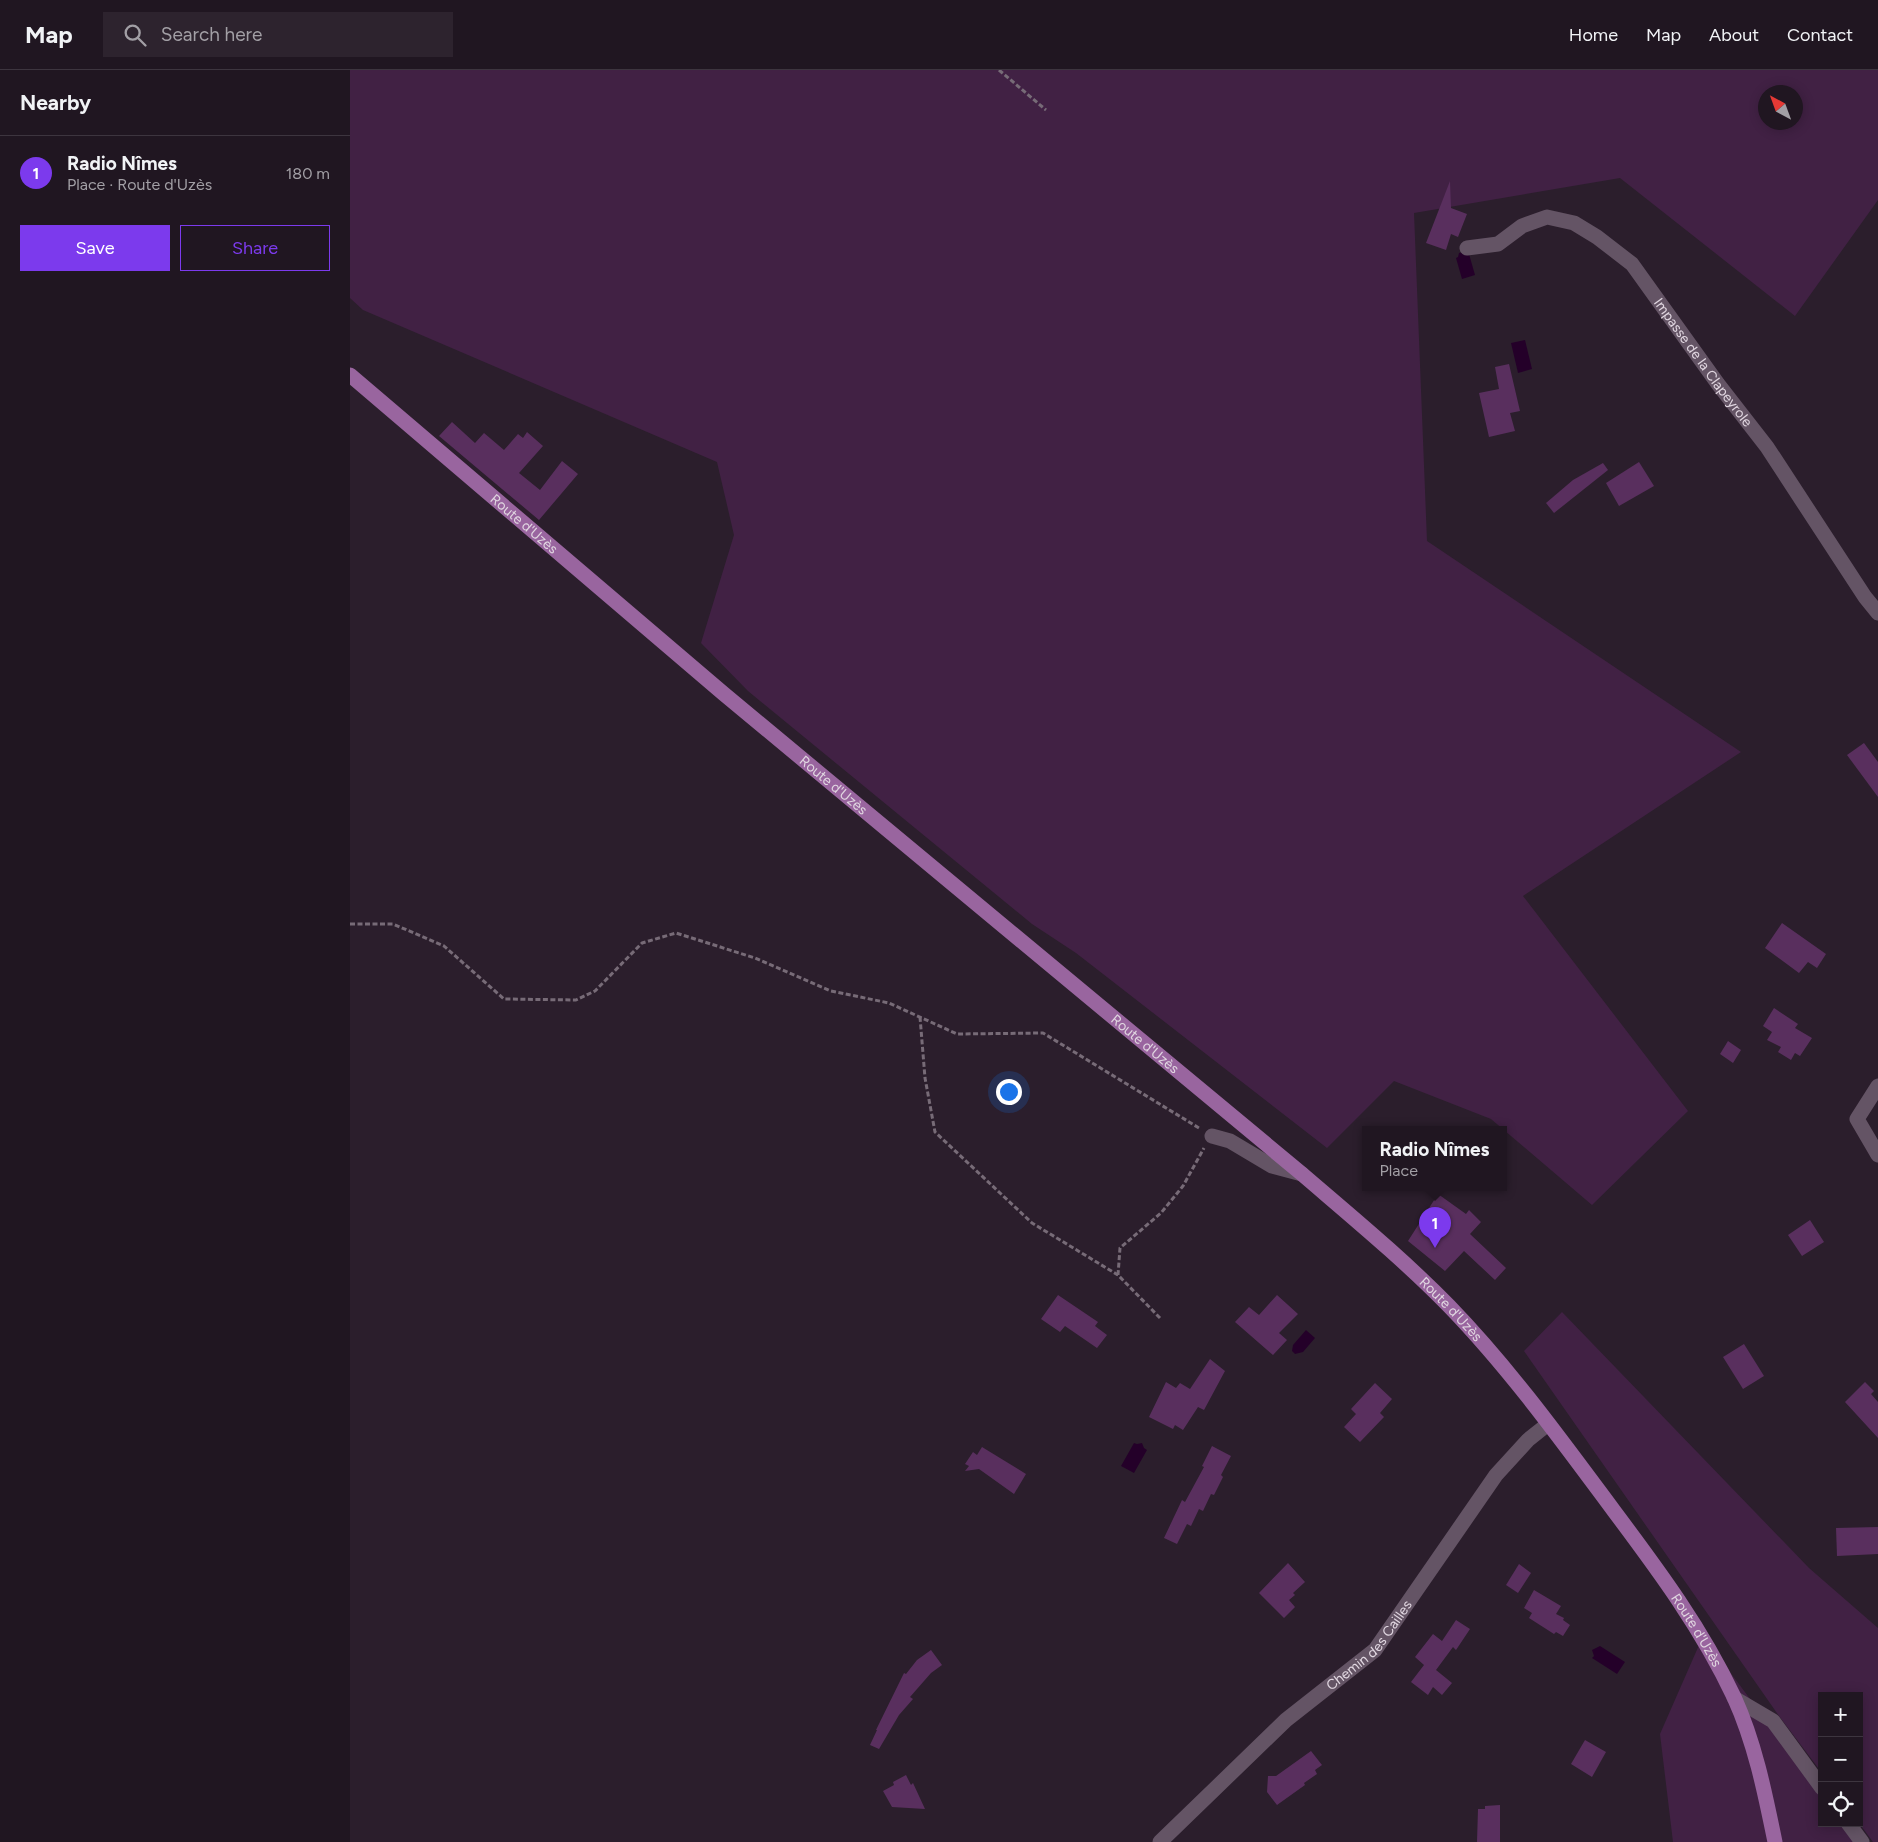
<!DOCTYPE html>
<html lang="en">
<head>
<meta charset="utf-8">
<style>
	:root { --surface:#201621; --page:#2d232e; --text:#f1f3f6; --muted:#a29fa5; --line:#3d353f; --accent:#7c3aed }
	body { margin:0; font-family:Figtree,sans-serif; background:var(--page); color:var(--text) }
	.controls { position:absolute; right:15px; bottom:15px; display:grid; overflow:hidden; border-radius:0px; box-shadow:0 2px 12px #0003 }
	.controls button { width:45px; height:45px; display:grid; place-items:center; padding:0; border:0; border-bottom:1px solid var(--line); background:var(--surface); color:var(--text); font:25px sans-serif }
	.compass { position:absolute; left:1408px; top:15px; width:45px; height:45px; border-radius:50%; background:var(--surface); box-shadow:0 2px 12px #0003; rotate:319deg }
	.you { position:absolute; left:658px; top:1021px; width:18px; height:18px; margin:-12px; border:4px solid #fff; border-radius:50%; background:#1a73e8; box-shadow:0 0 0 8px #1a73e833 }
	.badge { display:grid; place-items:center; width:32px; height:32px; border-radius:50%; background:var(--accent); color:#fff; font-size:16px; font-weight:700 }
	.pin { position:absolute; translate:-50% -41px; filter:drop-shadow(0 1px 2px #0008) }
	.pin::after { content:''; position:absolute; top:26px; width:18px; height:15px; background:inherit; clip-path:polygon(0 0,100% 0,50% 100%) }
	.popup { position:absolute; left:1012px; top:1056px; width:145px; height:65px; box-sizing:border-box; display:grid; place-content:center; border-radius:0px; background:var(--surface); filter:drop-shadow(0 1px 4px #0005); font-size:16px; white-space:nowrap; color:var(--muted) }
	.popup b { font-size:19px; color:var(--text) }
	.popup::after { content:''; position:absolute; left:50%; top:100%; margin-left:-10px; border:10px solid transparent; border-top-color:var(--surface) }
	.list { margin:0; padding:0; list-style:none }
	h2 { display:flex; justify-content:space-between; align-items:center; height:65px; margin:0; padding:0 20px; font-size:21px }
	h2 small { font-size:16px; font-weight:400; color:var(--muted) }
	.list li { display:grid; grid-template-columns:32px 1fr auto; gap:15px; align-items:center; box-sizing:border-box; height:75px; padding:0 20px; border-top:1px solid var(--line) }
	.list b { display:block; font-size:19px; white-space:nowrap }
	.list p { margin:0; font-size:16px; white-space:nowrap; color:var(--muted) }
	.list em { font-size:16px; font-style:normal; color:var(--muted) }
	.actions { display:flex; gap:10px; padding:15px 20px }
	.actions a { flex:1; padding:11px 0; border:1px solid var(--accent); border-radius:0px; text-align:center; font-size:18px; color:var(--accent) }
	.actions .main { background:var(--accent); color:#fff }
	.icon { flex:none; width:28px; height:28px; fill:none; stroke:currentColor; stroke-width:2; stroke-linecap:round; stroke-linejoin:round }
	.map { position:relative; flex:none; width:1528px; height:1772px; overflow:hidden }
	header { display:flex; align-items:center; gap:30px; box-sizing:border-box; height:70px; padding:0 25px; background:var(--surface); border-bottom:1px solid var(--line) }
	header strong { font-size:24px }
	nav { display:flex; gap:28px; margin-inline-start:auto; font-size:18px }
	.search { width:350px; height:45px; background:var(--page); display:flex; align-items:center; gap:12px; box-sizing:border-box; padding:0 18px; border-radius:0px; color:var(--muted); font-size:19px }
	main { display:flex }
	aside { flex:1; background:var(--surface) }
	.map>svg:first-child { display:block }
	.green { fill:#412144; fill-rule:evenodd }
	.water { fill:#240029 }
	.building { fill:#592f5e }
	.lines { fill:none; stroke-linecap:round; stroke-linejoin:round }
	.path { stroke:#776b77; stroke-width:3; stroke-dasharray:5 2.5; stroke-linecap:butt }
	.minor { stroke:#645465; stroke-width:15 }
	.major { stroke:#99659f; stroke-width:15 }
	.labels { text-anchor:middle; stroke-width:4; stroke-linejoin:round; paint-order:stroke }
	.street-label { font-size:14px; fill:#e1d7e1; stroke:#211423 }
</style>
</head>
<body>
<header>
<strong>Map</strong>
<div class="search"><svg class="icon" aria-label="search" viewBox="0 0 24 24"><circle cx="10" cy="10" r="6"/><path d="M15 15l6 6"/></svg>Search here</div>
<nav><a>Home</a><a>Map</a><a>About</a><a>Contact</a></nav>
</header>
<main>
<aside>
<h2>Nearby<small></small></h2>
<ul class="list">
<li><span class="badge">1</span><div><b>Radio Nîmes</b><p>Place · Route d'Uzès</p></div><em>180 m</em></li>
</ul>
<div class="actions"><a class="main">Save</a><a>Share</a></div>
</aside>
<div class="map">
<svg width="1528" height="1772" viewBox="0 0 1528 1772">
	<rect width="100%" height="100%" fill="#2b1e2c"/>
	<!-- green -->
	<g class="green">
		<path d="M0 0H1528V130L1445 246 1270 108 1064 143 1077 471 1391 682 1173 826 1338 1041 1242 1135 1141 1049 1044 1011 977 1078 726 883 682 854 398 621 351 573 384 465 367 392 13 240 0 228ZM1416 22H1446V52H1416Z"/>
		<path d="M1212 1242 1459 1498 1528 1558V1772H1523L1509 1753V1626H1472V1703L1429 1646 1174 1281Z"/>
		<path d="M1353 1566 1472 1725V1753H1493L1507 1772H1323L1310 1664Z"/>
	</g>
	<!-- water -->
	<g class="water">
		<path d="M1113 182 1119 184 1125 205 1112 209 1106 188 1108 187 1109 183Z"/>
		<path d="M1175 270 1182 299 1168 303 1161 273Z"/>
		<path d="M956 1260 965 1268 953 1282 945 1284 942 1281 943 1275Z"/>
		<path d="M784 1373 787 1374 792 1373 794 1378 797 1380 784 1403 771 1396Z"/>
		<path d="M1250 1576 1275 1592 1267 1604 1242 1588 1244 1586 1242 1580Z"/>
	</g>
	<!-- building -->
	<g class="building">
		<path d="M1100 111 1101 138 1117 144 1108 167 1101 164 1096 180 1076 173Z"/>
		<path d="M1159 294 1170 341 1160 343 1165 361 1139 367 1129 323 1149 319 1145 297Z"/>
		<path d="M102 352 125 373 134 363 154 380 168 364 173 368 177 362 193 376 169 403 190 420 212 391 228 404 189 450 89 366Z"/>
		<path d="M1289 392 1304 416 1269 436 1256 413Z"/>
		<path d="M1253 393 1258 400 1204 443 1196 433 1223 410Z"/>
		<path d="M1514 673 1528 692V727L1497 685Z"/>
		<path d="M1432 853 1476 884 1467 898 1458 892 1449 903 1415 878Z"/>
		<path d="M1424 938 1448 954 1445 958 1462 968 1450 986 1445 983 1441 990 1428 982 1431 977 1417 970 1422 962 1413 956Z"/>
		<path d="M1378 971 1391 980 1383 993 1370 984Z"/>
		<path d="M1088 1124 1116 1144 1119 1140 1131 1152 1120 1164 1156 1198 1145 1210 1114 1181 1095 1201 1058 1171Z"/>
		<path d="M1460 1150 1474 1172 1452 1186 1438 1165Z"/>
		<path d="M708 1225 748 1252 745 1256 757 1265 747 1278 715 1256 710 1262 691 1249Z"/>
		<path d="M927 1225 948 1244 929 1263 937 1270 923 1285 885 1252 899 1237 909 1245Z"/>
		<path d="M1394 1274 1414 1306 1393 1319 1373 1287Z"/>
		<path d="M860 1289 875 1301 854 1340 848 1337 833 1360 825 1355 823 1359 799 1347 816 1312 826 1318 830 1313 840 1319Z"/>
		<path d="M1515 1312 1524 1321 1521 1324 1528 1332V1368L1495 1332Z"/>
		<path d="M1025 1313 1042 1329 1030 1343 1034 1347 1010 1372 994 1357 1006 1344 1001 1339Z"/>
		<path d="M862 1376 881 1386 871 1405 873 1407 864 1425 861 1424 853 1441 849 1439 841 1456 837 1454 827 1474 814 1468 832 1430 835 1432 854 1397 852 1396Z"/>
		<path d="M632 1377 676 1404 664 1424 629 1399 615 1401 619 1396 615 1394 623 1382 627 1385Z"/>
		<path d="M1528 1457V1484L1487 1486 1486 1458Z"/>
		<path d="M938 1493 955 1512 943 1523 945 1525 939 1530 945 1537 934 1548 909 1523Z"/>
		<path d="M1169 1494 1181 1503 1168 1523 1156 1515Z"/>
		<path d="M1184 1520 1211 1536 1206 1544 1214 1548 1213 1550 1220 1555 1213 1566 1206 1562 1204 1564 1179 1548 1182 1543 1174 1538Z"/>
		<path d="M1106 1550 1120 1559 1106 1580 1103 1577 1086 1600 1102 1613 1092 1625 1083 1617 1078 1625 1061 1612 1074 1595 1065 1587 1083 1564 1092 1571Z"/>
		<path d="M581 1580 592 1595 581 1603 560 1627 563 1629 549 1645 529 1679 520 1675 527 1660H526L554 1603 556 1604 567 1590Z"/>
		<path d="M1235 1670 1256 1682 1242 1707 1221 1694Z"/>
		<path d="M961 1681 972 1695 965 1700 967 1704 954 1713 955 1715 927 1735 917 1722 918 1706H926Z"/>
		<path d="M556 1705 561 1715 563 1713 575 1739 542 1737 533 1721 544 1715 543 1712Z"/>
		<path d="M1150 1735V1772H1127L1128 1739H1135V1736Z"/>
	</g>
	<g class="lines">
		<!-- path -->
		<g class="path">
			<path d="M649 0 696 40"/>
			<path d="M0 854H43L94 876 154 929 226 930 245 921 292 873 326 863 405 888 481 921 539 933 607 964 693 963 849 1058"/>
			<path d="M570 947 575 1008 585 1062 682 1153 768 1205"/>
			<path d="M810 1248 768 1205 770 1178 811 1143 833 1116 854 1078"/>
		</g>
		<!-- minor -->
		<g class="minor">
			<path id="s1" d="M1117 178 1148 174 1172 156 1197 147 1224 153 1247 167 1282 194 1368 314 1417 377 1515 527 1528 543"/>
			<path d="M1528 1016 1507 1049 1528 1085"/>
			<path d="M862 1066 880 1071 922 1096 952 1104"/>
			<path d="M1384 1628 1423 1651 1472 1718"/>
			<path d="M1498 1753 1512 1772"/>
			<path id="s2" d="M810 1772 936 1650 1025 1580 1146 1405 1178 1370 1198 1354"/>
		</g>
		<!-- major -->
		<path class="major" id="s3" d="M0 305 374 624 952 1104C1002 1147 1053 1189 1099 1236 1160 1299 1212 1371 1264 1441 1309 1501 1352 1559 1384 1627 1405 1673 1415 1723 1425 1772"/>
	</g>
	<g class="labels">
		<!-- street labels -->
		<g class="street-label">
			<text dy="5" stroke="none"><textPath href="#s1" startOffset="308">Impasse de la Clapeyrole</textPath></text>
			<text dy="5" stroke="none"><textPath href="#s3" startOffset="229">Route d'Uzès</textPath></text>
			<text dy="5" stroke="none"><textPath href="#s3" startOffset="634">Route d'Uzès</textPath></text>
			<text dy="5" stroke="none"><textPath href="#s3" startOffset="1039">Route d'Uzès</textPath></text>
			<text dy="5" stroke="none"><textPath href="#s3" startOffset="1444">Route d'Uzès</textPath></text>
			<text dy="5" stroke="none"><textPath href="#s3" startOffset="1849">Route d'Uzès</textPath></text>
			<text dy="5" stroke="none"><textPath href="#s2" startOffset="288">Chemin des Cailles</textPath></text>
		</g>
	</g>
</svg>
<div class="controls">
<button>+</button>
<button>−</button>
<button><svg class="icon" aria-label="locate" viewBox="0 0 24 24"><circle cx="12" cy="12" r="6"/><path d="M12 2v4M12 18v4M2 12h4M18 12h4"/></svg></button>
</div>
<svg class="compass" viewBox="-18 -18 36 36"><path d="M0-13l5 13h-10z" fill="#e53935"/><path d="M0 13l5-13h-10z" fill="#a29fa5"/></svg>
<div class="you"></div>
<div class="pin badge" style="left:1085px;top:1178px">1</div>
<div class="popup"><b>Radio Nîmes</b>Place</div>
</div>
</main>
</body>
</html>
